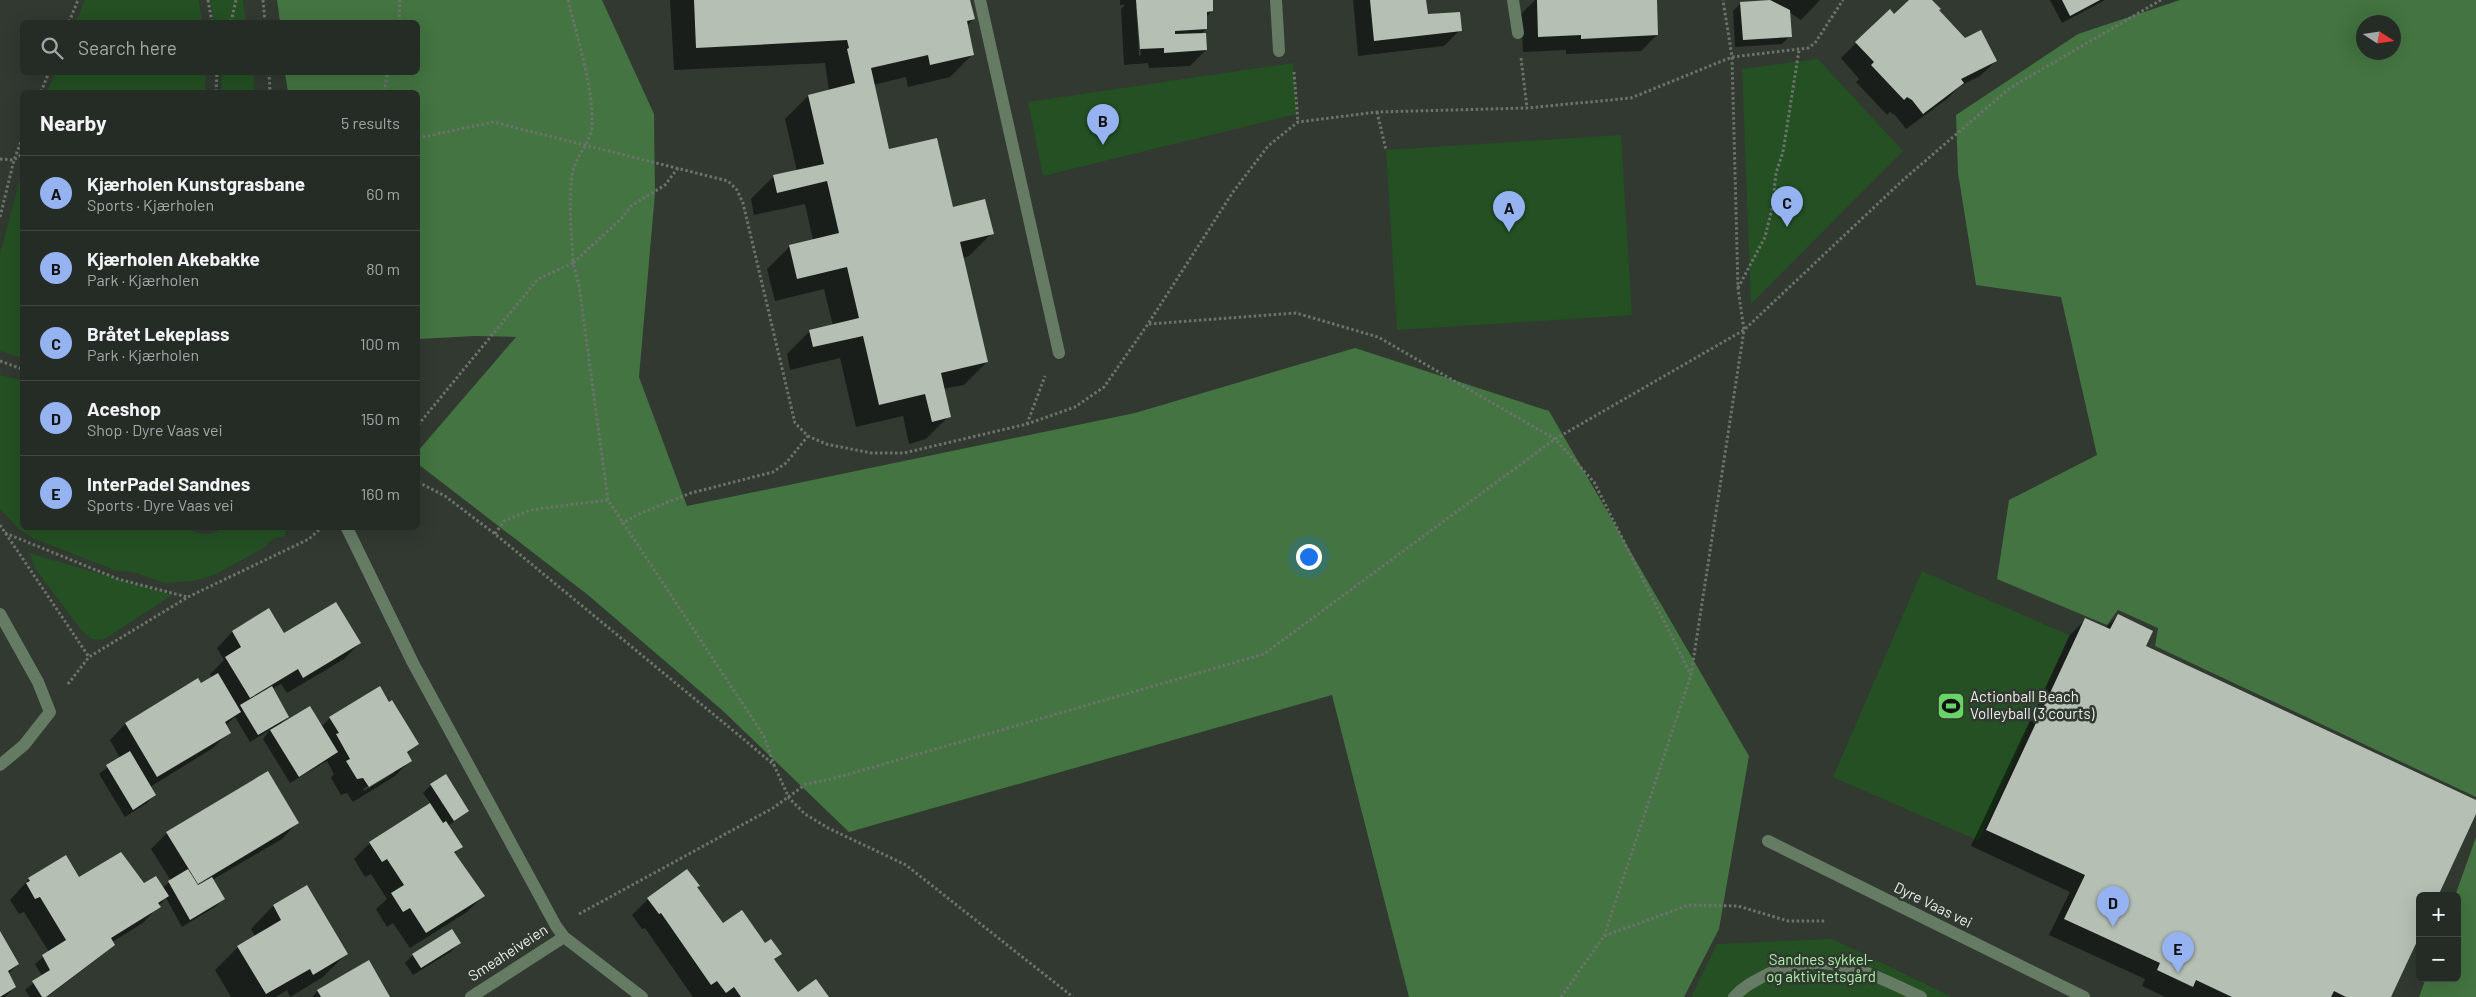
<!DOCTYPE html>
<html lang="en">
<head>
<meta charset="utf-8">
<style>
	:root { --surface:#252b25; --page:#2d332d; --text:#f1f3f6; --muted:#a3a7a7; --line:#424742; --accent:#95b2f1 }
	body { margin:0; font-family:Barlow,sans-serif; background:var(--page); color:var(--text) }
	.controls { position:absolute; right:15px; bottom:15px; display:grid; overflow:hidden; border-radius:8px; box-shadow:0 5px 20px #0002 }
	.controls button { width:45px; height:45px; display:grid; place-items:center; padding:0; border:0; border-bottom:1px solid var(--line); background:var(--surface); color:var(--text); font:25px sans-serif }
	.compass { position:absolute; left:2356px; top:15px; width:45px; height:45px; border-radius:50%; background:var(--surface); box-shadow:0 5px 20px #0002; rotate:102deg }
	.you { position:absolute; left:1308px; top:556px; width:18px; height:18px; margin:-12px; border:4px solid #fff; border-radius:50%; background:#1a73e8; box-shadow:0 0 0 8px #1a73e833 }
	.badge { display:grid; place-items:center; width:32px; height:32px; border-radius:50%; background:var(--accent); color:#111; font-size:16px; font-weight:700 }
	.pin { position:absolute; translate:-50% -41px; filter:drop-shadow(0 1px 2px #0008) }
	.pin::after { content:''; position:absolute; top:26px; width:18px; height:15px; background:inherit; clip-path:polygon(0 0,100% 0,50% 100%) }
	.list { margin:0; padding:0; list-style:none }
	h2 { display:flex; justify-content:space-between; align-items:center; height:65px; margin:0; padding:0 20px; font-size:21px }
	h2 small { font-size:16px; font-weight:400; color:var(--muted) }
	.list li { display:grid; grid-template-columns:32px 1fr auto; gap:15px; align-items:center; box-sizing:border-box; height:75px; padding:0 20px; border-top:1px solid var(--line) }
	.list b { display:block; font-size:19px; white-space:nowrap }
	.list p { margin:0; font-size:16px; white-space:nowrap; color:var(--muted) }
	.list em { font-size:16px; font-style:normal; color:var(--muted) }
	.icon { flex:none; width:28px; height:28px; fill:none; stroke:currentColor; stroke-width:2; stroke-linecap:round; stroke-linejoin:round }
	.map { position:relative; flex:none; width:2476px; height:997px; overflow:hidden }
	.search { position:absolute; background:var(--surface); box-shadow:0 5px 20px #0002; left:20px; top:20px; width:400px; height:55px; display:flex; align-items:center; gap:12px; box-sizing:border-box; padding:0 18px; border-radius:8px; color:var(--muted); font-size:19px }
	.panel { position:absolute; background:var(--surface); box-shadow:0 5px 20px #0002; left:20px; top:90px; width:400px; height:440px; border-radius:8px }
	.map>svg:first-child { display:block }
	.green { fill:#245023 }
	.forest { fill:#437441; fill-rule:evenodd }
	.shadow { fill:#0007; fill-rule:evenodd }
	.building { fill:#b5bfb4 }
	.lines { fill:none; stroke-linecap:round; stroke-linejoin:round }
	.path { stroke:#6c736c; stroke-width:3; stroke-dasharray:2.5 2.5; stroke-linecap:butt }
	.minor { stroke:#657b64; stroke-width:12 }
	.labels { text-anchor:middle; stroke-width:5; stroke-linejoin:round; paint-order:stroke }
	.poi-label { font-size:15px; fill:#eaefe9; stroke:#313931; text-anchor:start }
	.street-label { font-size:15px; fill:#eaefe9; stroke:#313931 }
	.park-label { font-size:15px; fill:#abf4a8; stroke:#313931 }
</style>
</head>
<body>
<div class="map">
<svg width="2476" height="997" viewBox="0 0 2476 997">
	<rect width="100%" height="100%" fill="#313931"/>
	<!-- green -->
	<g class="green">
		<path d="M85 0H199L202 22H76Z"/>
		<path d="M210 0H243L246 22H214Z"/>
		<path d="M1818 59 1903 151 1751 304 1742 69Z"/>
		<path d="M1293 63 1297 114 1043 176 1028 102Z"/>
		<path d="M57 72H206V73L205 92H46Z"/>
		<path d="M222 73H253L255 92H221Z"/>
		<path d="M1621 135 1632 315 1397 330 1386 150Z"/>
		<path d="M22 172V358L0 351V254Z"/>
		<path d="M0 375 22 380V528H186C197 533 211 538 221 528H287L285 536 273 539 262 549 214 575 193 581 165 583 133 572 114 570 33 538 19 529 0 509Z"/>
		<path d="M29 553 172 595 103 640 92 639 82 631 36 570Z"/>
		<path d="M1922 571 2069 635 1979 841 1833 777Z"/>
		<path d="M1832 939 1952 997H1691L1717 944Z"/>
	</g>
	<!-- forest -->
	<g class="forest">
		<path d="M277 0H602L654 114 655 193 639 377 687 506 1135 413 1355 348 1549 411 1749 756 1719 929 1684 997H1409L1332 695 849 832 722 710 588 595 418 464V451L516 337 475 336 418 339V92H288L285 73 418 72V22H280Z"/>
		<path d="M2180 0H2476V797L2155 646 2158 628 2118 610 2107 625 1997 579 2009 500 2097 455 2061 297 1976 285 1958 173 1956 115 2078 34ZM2364 22H2394V52H2364Z"/>
		<path d="M2476 837V997H2419L2426 978H2457V896H2455Z"/>
	</g>
	<!-- shadow -->
	<g class="shadow">
		<path d="M670 0H969L973 19 967 26 973 54 950 77 908 87 906 77 873 85 888 150 952 208 992 233 969 256 963 258 987 362 964 385 943 389 949 416 926 439 909 444 903 416 856 427 840 358 790 370 787 354 810 331 833 326 824 289 775 301 767 269 790 246 813 240 805 204 754 215 751 199 774 176 797 171 785 119 808 96 829 91 825 63 674 70Z"/>
		<path d="M1120 0H1212V11L1206 17V29L1201 34 1206 50 1190 66 1149 68 1148 63 1124 65 1121 9 1125 5H1120ZM1136 6H1138L1141 55 1139 56Z"/>
		<path d="M1353 0H1425L1426 15 1460 30 1444 46 1358 56Z"/>
		<path d="M1535 0H1655L1657 35 1641 51 1566 54V50L1523 52 1521 14Z"/>
		<path d="M1770 0H1820L1801 20 1789 12 1790 36 1782 44 1735 47 1733 11 1741 3 1772 1Z"/>
		<path d="M1911 0H1930L1965 40 1996 61 1980 76 1960 86 1947 99 1906 129 1896 116 1890 112 1887 115 1856 82 1859 79 1841 58 1856 43 1894 16Z"/>
		<path d="M2050 0H2105L2062 23Z"/>
		<path d="M269 610 284 634 360 643 344 659 287 693 281 684 272 689 288 717 281 723 321 727 330 718 380 688 418 744 407 754 411 760 395 776 353 802 347 793 341 795 331 778 334 774 327 761 290 783 263 739 270 730 250 742 235 717 225 726 229 732 213 748 150 787 155 795 147 803 125 817 99 774 120 758 110 740 125 724 198 680 201 685 212 678 210 674 224 660 217 648 232 632ZM394 770V773L364 791 363 789Z"/>
		<path d="M2118 616 2145 647 2476 801V811L2420 896 2390 997H2165L2142 986 2145 979 2049 935 2070 892 1971 846 2070 635 2086 619 2105 628Z"/>
		<path d="M431 785 468 811 448 826 461 846 453 854 483 896 467 912 410 948 393 923 387 927 376 909 387 899 371 874 365 877 354 859 370 843 431 804 423 793Z"/>
		<path d="M297 823 282 839 212 880 223 899 215 907 182 927 166 898 143 923 112 942 114 944 106 952 47 997H30L25 990 42 976 35 964 49 952 24 912 19 914 10 900 29 879H79L162 888 171 881 151 849 167 833Z"/>
		<path d="M307 887 346 954 323 977 290 997 287 990 276 997H231L215 970 238 947 255 937 251 929 273 906Z"/>
		<path d="M696 888 722 925 780 953 774 960 797 993 828 997H693L645 928 642 929 632 915 648 899Z"/>
		<path d="M0 933 18 964 8 974 15 987 5 997H0Z"/>
		<path d="M459 943 452 951 413 975 405 963 413 955Z"/>
		<path d="M318 991 389 997H312Z"/>
	</g>
	<!-- building -->
	<g class="building">
		<path d="M694 0H970L975 19 967 21 974 55 930 65 928 55 871 68 889 149 937 138 953 207 985 199 994 234 960 242 988 362 941 373 951 417 932 422 925 394 879 405 863 336 813 347 809 330 859 318 847 267 797 279 789 245 839 233 827 181 777 193 773 175 824 164 808 95 855 83 847 49 849 48 847 40 696 48Z"/>
		<path d="M1136 0H1213V11L1207 12V29L1175 31V34L1206 33 1207 50 1164 53V48L1140 49Z"/>
		<path d="M1370 0H1426L1428 14 1460 12 1462 31 1374 41Z"/>
		<path d="M1537 0H1657L1658 35 1581 39V35L1538 37Z"/>
		<path d="M1770 0 1790 10 1792 37 1743 40 1740 2Z"/>
		<path d="M1909 0H1932L1941 9 1939 10 1965 38 1981 30 1997 61 1961 79 1964 83 1923 114 1912 100 1907 97 1904 100 1871 65 1874 62 1855 42 1890 9 1894 14Z"/>
		<path d="M2062 0H2100L2070 16Z"/>
		<path d="M336 602 361 643 303 678 298 669 250 698 225 657 241 647 232 631 269 608 284 633Z"/>
		<path d="M2118 614 2153 631 2146 646 2476 800V814L2438 896H2420V935L2391 997H2346L2334 991 2331 997H2232L2196 980 2193 987 2157 970 2160 963 2064 919 2085 875 1986 830 2085 618 2110 629Z"/>
		<path d="M218 673 241 712 225 722 231 733 157 777 125 723 198 678 201 683Z"/>
		<path d="M272 686 289 717 258 735 240 705Z"/>
		<path d="M380 686 389 702 392 700 419 744 407 752 412 761 369 787 363 778 357 779 346 761 350 759 336 734 339 733 329 717Z"/>
		<path d="M310 706 338 752 299 777 270 730Z"/>
		<path d="M130 751 156 795 133 810 106 765Z"/>
		<path d="M268 771 299 823 198 884 166 832Z"/>
		<path d="M446 774 469 811 454 821 430 784Z"/>
		<path d="M430 803 443 823 446 821 463 847 454 852 485 896 426 933 410 908 403 912 391 893 404 885 387 859 382 862 369 842Z"/>
		<path d="M121 852 144 883 156 876 169 896 158 903 161 907 111 938 115 945 46 997H42L32 981 50 970 42 955 66 940 40 897 35 899 26 883 30 881 28 878 66 855 79 877Z"/>
		<path d="M188 869 198 885 212 877 225 899 190 920 168 881Z"/>
		<path d="M687 869 700 886 697 887 723 923 742 910 765 943 771 939 782 954 774 959 798 992 816 979 829 997H741L734 987 726 993 717 981 711 985 661 913 659 914 647 898Z"/>
		<path d="M307 885 348 954 313 975 310 969 266 994 237 946 281 920 273 905Z"/>
		<path d="M452 929 461 943 421 968 412 954Z"/>
		<path d="M0 931 19 964 8 971 16 987 0 997Z"/>
		<path d="M369 960 390 997H321L317 990Z"/>
	</g>
	<g class="lines">
		<!-- path -->
		<g class="path">
			<path d="M208 0 212 22"/>
			<path d="M263 0 265 22"/>
			<path d="M69 22 78 0"/>
			<path d="M231 22 236 0"/>
			<path d="M399 22 400 0"/>
			<path d="M1521 58 1527 108"/>
			<path d="M269 72 270 92"/>
			<path d="M1294 72 1298 122"/>
			<path d="M41 92 49 72"/>
			<path d="M216 92 217 72"/>
			<path d="M384 92 388 72"/>
			<path d="M1377 112 1386 150"/>
			<path d="M418 138 493 122 728 181 737 190 743 203 795 423 808 436 826 444 871 453H904L1027 424 1075 407 1104 387 1148 324 1233 192 1268 146 1298 122 1377 112 1527 108 1631 98 1732 57 1808 48 1815 43 1843 0"/>
			<path d="M0 159 14 160 22 154"/>
			<path d="M678 168 665 185 631 206 621 219 573 263 579 286 608 500 764 736 774 765"/>
			<path d="M0 217 14 160 22 139"/>
			<path d="M1738 288 1765 237 1772 209 1776 173 1783 152 1799 50"/>
			<path d="M1149 324 1296 313 1378 337 1555 439 1594 482 1691 675"/>
			<path d="M0 361 22 369"/>
			<path d="M1027 424 1045 376"/>
			<path d="M418 425 538 279 573 263C572 236 568 202 572 176 574 157 590 145 592 127 594 90 577 37 568 0"/>
			<path d="M418 482 445 496 495 534 747 742 774 765 789 798 805 814 828 828 906 865 1073 997"/>
			<path d="M621 524 641 513 691 493 773 472 786 463 808 436"/>
			<path d="M0 525 89 657 188 597 309 539 319 530"/>
			<path d="M5 533 118 579 187 597"/>
			<path d="M495 534 504 521 530 510 608 500"/>
			<path d="M68 684 89 657"/>
			<path d="M579 914 773 808 806 784 832 779 1264 654 1555 439 1744 330 1903 180 2010 88 2161 0"/>
			<path d="M1604 936 1691 675 1744 330 1738 288 1732 57 1723 0"/>
			<path d="M1561 997 1604 936 1689 905 1738 906 1788 921H1826"/>
		</g>
		<!-- minor -->
		<g class="minor">
			<path d="M980 0 1059 353"/>
			<path d="M1276 0 1279 51"/>
			<path d="M1513 0 1518 33"/>
			<path d="M347 528 413 663 556 926 564 937 642 997"/>
			<path d="M0 614 38 682 50 712 24 745 0 765"/>
			<path d="M1768 841 2084 997"/>
			<path d="M471 997 564 937"/>
			<path d="M1734 997C1744 986 1755 981 1768 974 1824 948 1870 973 1921 997"/>
		</g>
	</g>
	<!-- icons -->
	<defs>
		<g id="stadium-square" transform="scale(1.4375)"><rect x="-9" y="-9" width="18" height="18" rx="4" fill="#67d465" stroke="#313931"/><path d="M0-5a6.5 5 0 1 0 0 10a6.5 5 0 1 0 0-10ZM-3.5-1.8h7v3.6h-7Z" fill="#111"/></g>
	</defs>
	<g fill-rule="evenodd">
		<use href="#stadium-square" x="1951" y="706"/>
	</g>
	<g class="labels">
		<!-- poi labels -->
		<g class="poi-label">
			<text x="1970" y="702">Actionball Beach<tspan x="1970" dy="17">Volleyball (3 courts)</tspan></text>
		</g>
		<!-- street labels -->
		<g class="street-label">
			<text transform="translate(1933 905) rotate(26)" y="5">Dyre Vaas vei</text>
			<text transform="translate(508 953) rotate(-33)" y="5">Smeaheiveien</text>
		</g>
		<!-- park labels -->
		<g class="park-label">
			<text x="1821" y="965">Sandnes sykkel-<tspan x="1821" dy="17">og aktivitetsgård</tspan></text>
		</g>
	</g>
</svg>
<div class="controls">
<button>+</button>
<button>−</button>
</div>
<svg class="compass" viewBox="-18 -18 36 36"><path d="M0-13l5 13h-10z" fill="#e53935"/><path d="M0 13l5-13h-10z" fill="#a3a7a7"/></svg>
<div class="you"></div>
<div class="pin badge" style="left:1509px;top:232px">A</div>
<div class="pin badge" style="left:1103px;top:145px">B</div>
<div class="pin badge" style="left:1787px;top:227px">C</div>
<div class="pin badge" style="left:2113px;top:927px">D</div>
<div class="pin badge" style="left:2178px;top:973px">E</div>
<div class="search"><svg class="icon" aria-label="search" viewBox="0 0 24 24"><circle cx="10" cy="10" r="6"/><path d="M15 15l6 6"/></svg>Search here</div>
<section class="panel">
<h2>Nearby<small>5 results</small></h2>
<ul class="list">
<li><span class="badge">A</span><div><b>Kjærholen Kunstgrasbane</b><p>Sports · Kjærholen</p></div><em>60 m</em></li>
<li><span class="badge">B</span><div><b>Kjærholen Akebakke</b><p>Park · Kjærholen</p></div><em>80 m</em></li>
<li><span class="badge">C</span><div><b>Bråtet Lekeplass</b><p>Park · Kjærholen</p></div><em>100 m</em></li>
<li><span class="badge">D</span><div><b>Aceshop</b><p>Shop · Dyre Vaas vei</p></div><em>150 m</em></li>
<li><span class="badge">E</span><div><b>InterPadel Sandnes</b><p>Sports · Dyre Vaas vei</p></div><em>160 m</em></li>
</ul>
</section>
</div>
</body>
</html>
